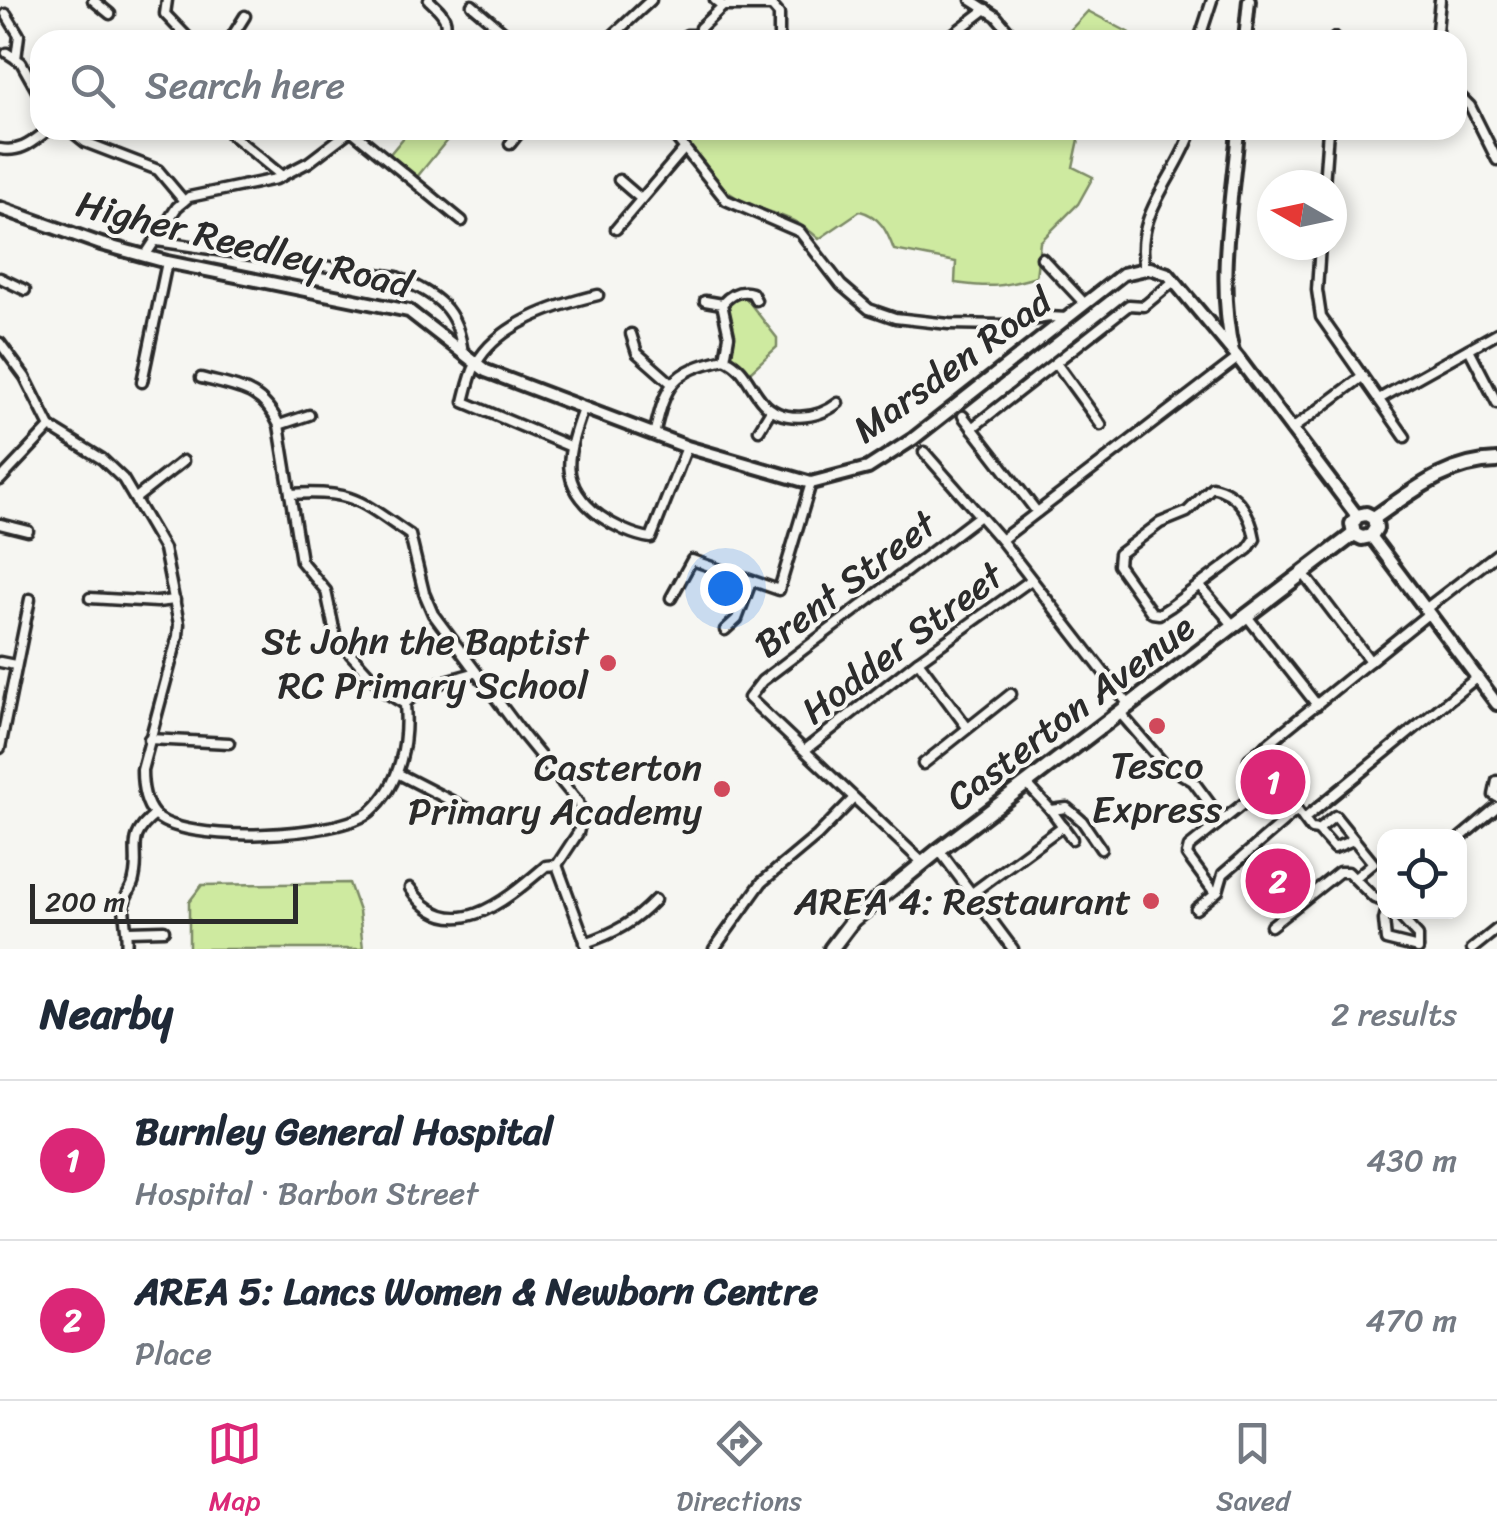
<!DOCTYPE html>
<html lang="en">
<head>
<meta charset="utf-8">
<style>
	:root { --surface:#fff; --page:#f2f2f3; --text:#1f2937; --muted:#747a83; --line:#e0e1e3; --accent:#db2777 }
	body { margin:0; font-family:Sriracha,sans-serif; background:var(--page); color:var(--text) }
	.controls { position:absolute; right:30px; bottom:30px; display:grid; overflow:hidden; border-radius:20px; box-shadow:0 5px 15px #0003 }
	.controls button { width:90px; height:90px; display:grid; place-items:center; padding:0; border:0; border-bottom:2px solid var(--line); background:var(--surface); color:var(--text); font:50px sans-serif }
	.compass { position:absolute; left:1257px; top:170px; width:90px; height:90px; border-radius:50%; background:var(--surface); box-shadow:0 5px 15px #0003; rotate:279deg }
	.scale { position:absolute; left:30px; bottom:25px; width:268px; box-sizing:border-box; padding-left:10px; border:5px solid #2b2b2b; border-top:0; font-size:28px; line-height:35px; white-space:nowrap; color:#2b2b2b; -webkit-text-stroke:8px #f6f6f2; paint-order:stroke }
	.you { position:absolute; left:725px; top:588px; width:35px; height:35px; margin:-25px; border:8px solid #fff; border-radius:50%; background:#1a73e8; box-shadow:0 0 0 15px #1a73e833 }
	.badge { display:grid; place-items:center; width:65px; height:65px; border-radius:50%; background:var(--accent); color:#fff; font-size:32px; font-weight:700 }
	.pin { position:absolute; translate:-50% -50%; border:5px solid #fff; box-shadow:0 2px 10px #0006 }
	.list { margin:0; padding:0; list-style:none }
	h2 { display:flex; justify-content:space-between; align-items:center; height:130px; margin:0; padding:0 40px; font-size:42px }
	h2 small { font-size:32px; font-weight:400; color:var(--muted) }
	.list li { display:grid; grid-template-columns:65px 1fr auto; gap:30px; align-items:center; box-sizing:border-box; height:160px; padding:0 40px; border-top:2px solid var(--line) }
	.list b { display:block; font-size:38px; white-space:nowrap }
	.list p { margin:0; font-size:32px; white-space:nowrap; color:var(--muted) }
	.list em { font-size:32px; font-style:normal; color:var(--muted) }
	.icon { flex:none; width:55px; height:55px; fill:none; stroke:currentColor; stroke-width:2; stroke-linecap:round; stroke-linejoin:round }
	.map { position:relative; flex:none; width:1497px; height:949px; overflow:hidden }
	.search { position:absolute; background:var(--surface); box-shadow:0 5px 15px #0003; left:30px; right:30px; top:30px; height:110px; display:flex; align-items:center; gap:25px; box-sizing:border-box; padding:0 35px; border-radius:30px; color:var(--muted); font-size:38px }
	.sheet { height:450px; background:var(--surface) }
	nav { display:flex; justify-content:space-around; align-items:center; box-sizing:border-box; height:140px; border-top:2px solid var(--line); background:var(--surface); font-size:28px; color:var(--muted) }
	nav a { display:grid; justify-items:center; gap:5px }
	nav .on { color:var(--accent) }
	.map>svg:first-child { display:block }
	.green { fill:#ceeaa0; stroke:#7c8a66; stroke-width:2.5 }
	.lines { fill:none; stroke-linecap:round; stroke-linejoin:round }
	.minor-casing { stroke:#2b2b2b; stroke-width:15 }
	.tertiary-casing { stroke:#2b2b2b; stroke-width:18 }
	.trunk-casing { stroke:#2b2b2b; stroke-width:20 }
	.minor { stroke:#f6f6f2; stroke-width:8 }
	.tertiary { stroke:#f6f6f2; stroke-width:10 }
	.trunk { stroke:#f6f6f2; stroke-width:12 }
	.poi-dot { fill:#d1495b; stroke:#f6f6f2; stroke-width:4 }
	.labels { text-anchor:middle; stroke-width:8; stroke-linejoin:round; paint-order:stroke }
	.street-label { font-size:38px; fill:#2b2b2b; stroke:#f6f6f2 }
	.poi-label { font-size:38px; fill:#2b2b2b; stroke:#f6f6f2; text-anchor:end }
</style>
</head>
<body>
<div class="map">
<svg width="1497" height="949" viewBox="0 0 1497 949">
	<rect width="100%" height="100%" fill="#f6f6f2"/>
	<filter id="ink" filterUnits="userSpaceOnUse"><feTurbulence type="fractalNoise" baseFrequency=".01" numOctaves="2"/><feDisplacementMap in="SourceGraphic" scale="20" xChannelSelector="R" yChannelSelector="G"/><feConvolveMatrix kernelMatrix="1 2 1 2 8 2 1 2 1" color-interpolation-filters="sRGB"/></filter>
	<g filter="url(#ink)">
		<!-- green -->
		<g class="green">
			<path d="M1088 11 1143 40H1061Z"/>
			<path d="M410 130H438L448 139 417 177 389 155Z"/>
			<path d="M678 130H1081L1073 167 1093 177 1078 204 1040 242 1036 277C1001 287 992 288 955 283L956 262 894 250C887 231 880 216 860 211L819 239C786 208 759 215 728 192 708 178 693 149 678 130Z"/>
			<path d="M739 297H745L777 338V347L750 372 731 356 734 333 728 305Z"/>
			<path d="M349 883 359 911 363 949H189V902L202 885Z"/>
		</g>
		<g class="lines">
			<!-- minor casing -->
			<g class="minor-casing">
				<g id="minor">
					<path d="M93 0 110 14"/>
					<path d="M167 0 165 14 190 40"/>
					<path d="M429 0C444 14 450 19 443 40"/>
					<path d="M715 0 723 6H772L779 14V35"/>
					<path d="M971 0 996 16 1013 36"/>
					<path d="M472 5 513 40"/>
					<path d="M6 14 19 35 16 59"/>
					<path d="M948 38 986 9"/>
					<path d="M230 40 245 16"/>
					<path d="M608 40 651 0"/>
					<path d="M678 40 687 35H699"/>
					<path d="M699 40 700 28 723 6"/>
					<path d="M1199 40 1212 0"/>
					<path d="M1335 40V38"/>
					<path d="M1436 40 1440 0"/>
					<path d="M7 53 21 62 40 96"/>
					<path d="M1457 93 1470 106 1497 160"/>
					<path d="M70 130 85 142 158 170 184 201"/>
					<path d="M226 130 282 176"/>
					<path d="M670 130 726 200 800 232 841 285 869 309 895 318 949 324 1004 325 1049 317 1067 318"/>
					<path d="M510 144 521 130"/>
					<path d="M0 149C21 153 32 142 48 130"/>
					<path d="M619 180 641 199"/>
					<path d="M1324 185 1328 130"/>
					<path d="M616 229 684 149"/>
					<path d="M157 241 397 277C438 296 458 308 463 354"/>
					<path d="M1320 245 1317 290 1321 317 1405 437"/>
					<path d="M145 256 177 207 189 197 276 179 309 162 351 130 462 221"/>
					<path d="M1042 258 1085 304"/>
					<path d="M1145 268C1133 214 1177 177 1192 130"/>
					<path d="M0 278 25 290"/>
					<path d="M705 301 722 304"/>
					<path d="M631 334 637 353 671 383"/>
					<path d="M0 343 25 377 50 427 102 459 123 479 164 549 179 624 178 636 142 770C142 785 144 802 154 814 180 845 341 838 371 811 401 784 408 742 405 704L385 692 336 638 326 591 301 561 279 425C262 388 238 388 201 378"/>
					<path d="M1469 349 1497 403"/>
					<path d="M725 359 729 336 722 304C730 295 739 289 752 293L756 300"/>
					<path d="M1056 363 1101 425"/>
					<path d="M142 382 167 262"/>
					<path d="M1379 399 1497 333"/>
					<path d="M583 409C567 454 557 484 600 516 614 526 634 536 651 538L687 447"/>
					<path d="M963 416 1037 512"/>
					<path d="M279 425 309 415"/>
					<path d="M972 428 1129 305 1144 306 1174 281"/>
					<path d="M759 430 771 410"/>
					<path d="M1291 430 1362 377"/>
					<path d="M654 435C666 384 671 371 725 359 746 368 749 387 763 402 782 424 818 419 838 403"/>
					<path d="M569 446 464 402C467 390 470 375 476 364 499 323 556 305 598 295"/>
					<path d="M924 452 1001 540 1129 705"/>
					<path d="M0 480 50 427"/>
					<path d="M1212 487C1238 492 1251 515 1255 539L1248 549 1170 607 1159 614 1152 613 1118 565 1119 554 1160 523 1187 512Z"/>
					<path d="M290 494C353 490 359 500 410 535L424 593 433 614 524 736 578 802 582 817 578 833 557 865"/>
					<path d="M136 498 183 461"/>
					<path d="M0 524 28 531"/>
					<path d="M1001 540 1238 358"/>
					<path d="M1303 573 1370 661"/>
					<path d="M1199 585 1233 625"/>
					<path d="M90 598 157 602 175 600"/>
					<path d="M671 598 692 560 779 590 811 483"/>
					<path d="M1424 610 1497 554"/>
					<path d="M1246 615 1317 705"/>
					<path d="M725 630 737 619 751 582"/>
					<path d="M918 661 967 727"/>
					<path d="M0 662 15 665"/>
					<path d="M405 704C421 685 453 680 476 672"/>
					<path d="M1120 713 1163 763 1193 781 1222 820"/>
					<path d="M149 739 229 743"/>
					<path d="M0 748 30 599"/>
					<path d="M805 750 918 661 1031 580"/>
					<path d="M1249 759 1428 614"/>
					<path d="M923 764 1011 694"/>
					<path d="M397 773 471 811"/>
					<path d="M1497 781 1494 795 1497 797"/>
					<path d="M1026 783 1051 810 1067 808 1082 821 1101 849"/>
					<path d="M1051 810 1072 839"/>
					<path d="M1304 819 1476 678"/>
					<path d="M1460 838 1497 807"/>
					<path d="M1353 840 1334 848 1318 830 1335 816 1373 863 1355 878"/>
					<path d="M939 850 1013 949"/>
					<path d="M923 863 749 698 762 681 978 517"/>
					<path d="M557 865 588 949"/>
					<path d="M410 888C451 949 505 901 546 866L557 865"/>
					<path d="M972 893 1063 826"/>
					<path d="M1215 893 1187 855 1189 847 1268 784V777L1262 769"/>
					<path d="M1196 909 1218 891 1223 874 1297 810 1311 829 1318 830"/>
					<path d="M1386 912 1384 920 1386 940 1418 948"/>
					<path d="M1396 912 1418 936V949"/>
					<path d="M1271 926 1339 872H1348L1374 898 1384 901"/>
					<path d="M129 931 164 930"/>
					<path d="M585 943C615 933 633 923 655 900"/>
					<path d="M126 949C129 932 122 916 125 901 126 894 133 887 134 879 141 850 124 839 155 815"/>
					<path d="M714 949 762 882 817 836 854 798"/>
					<path d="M1472 949 1497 929"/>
				</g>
			</g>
			<!-- tertiary casing -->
			<g class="tertiary-casing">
				<g id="tertiary">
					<path d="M1245 40 1249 0"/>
					<path d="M0 208 101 244 167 262 409 311 486 371 687 447 811 483 868 468 913 439 1123 274 1150 268 1168 274 1238 358 1357 516"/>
					<path d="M1233 352C1216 280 1232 203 1238 130"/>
					<path d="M1371 536 1497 704"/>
				</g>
			</g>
			<!-- trunk casing -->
			<g class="trunk-casing">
				<g id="trunk">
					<path d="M1374 518C1413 491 1447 462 1497 461"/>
					<path d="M1354 534 1352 524 1357 516 1366 514 1374 518"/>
					<path d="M1354 534 1362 538 1371 536 1376 528 1374 518"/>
					<path d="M831 949 853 920 939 850 1354 534"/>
				</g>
			</g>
			<!-- minor -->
			<use href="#minor" class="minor"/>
			<!-- tertiary -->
			<use href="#tertiary" class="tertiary"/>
			<!-- trunk -->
			<use href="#trunk" class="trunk"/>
		</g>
	</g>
	<!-- markers -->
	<g class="poi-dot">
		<circle cx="608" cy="663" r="10"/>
		<circle cx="1157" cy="726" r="10"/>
		<circle cx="722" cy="789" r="10"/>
		<circle cx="1151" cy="901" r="10"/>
	</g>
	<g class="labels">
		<!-- street labels -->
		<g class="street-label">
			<text transform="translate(244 244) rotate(14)" y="13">Higher Reedley Road</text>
			<text transform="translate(952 365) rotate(-36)" y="13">Marsden Road</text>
			<text transform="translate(845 584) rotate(-37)" y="13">Brent Street</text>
			<text transform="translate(902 643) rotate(-37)" y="13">Hodder Street</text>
			<text transform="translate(1070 712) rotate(-37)" y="13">Casterton Avenue</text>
		</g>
		<!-- poi labels -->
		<g class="poi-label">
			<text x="588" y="654">St John the Baptist<tspan x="588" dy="44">RC Primary School</tspan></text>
			<text x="1157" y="778" text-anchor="middle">Tesco<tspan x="1157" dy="44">Express</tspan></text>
			<text x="702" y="780">Casterton<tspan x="702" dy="44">Primary Academy</tspan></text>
			<text x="1131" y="914">AREA 4: Restaurant</text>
		</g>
	</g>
</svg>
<div class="controls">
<button><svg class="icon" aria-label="locate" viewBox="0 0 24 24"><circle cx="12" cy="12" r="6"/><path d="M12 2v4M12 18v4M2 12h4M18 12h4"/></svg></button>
</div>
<svg class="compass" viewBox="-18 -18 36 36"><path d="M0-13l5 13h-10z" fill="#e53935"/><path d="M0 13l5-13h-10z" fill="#747a83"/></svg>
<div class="scale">200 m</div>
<div class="you"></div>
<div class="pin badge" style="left:1273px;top:782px">1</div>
<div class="pin badge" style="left:1278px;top:881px">2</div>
<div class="search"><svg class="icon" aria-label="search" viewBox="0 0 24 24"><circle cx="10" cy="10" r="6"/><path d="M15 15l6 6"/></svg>Search here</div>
</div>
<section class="sheet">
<h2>Nearby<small>2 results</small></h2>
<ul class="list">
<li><span class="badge">1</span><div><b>Burnley General Hospital</b><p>Hospital · Barbon Street</p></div><em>430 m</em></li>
<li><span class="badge">2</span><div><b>AREA 5: Lancs Women &amp; Newborn Centre</b><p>Place</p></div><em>470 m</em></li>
</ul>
</section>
<nav>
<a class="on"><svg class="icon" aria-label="map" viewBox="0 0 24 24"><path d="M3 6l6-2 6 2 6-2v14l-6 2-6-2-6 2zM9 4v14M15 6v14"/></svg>Map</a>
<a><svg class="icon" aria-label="directions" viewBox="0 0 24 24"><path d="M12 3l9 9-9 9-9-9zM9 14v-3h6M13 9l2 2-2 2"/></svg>Directions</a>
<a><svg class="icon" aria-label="saved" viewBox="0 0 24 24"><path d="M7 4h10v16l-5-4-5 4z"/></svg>Saved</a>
</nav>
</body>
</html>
